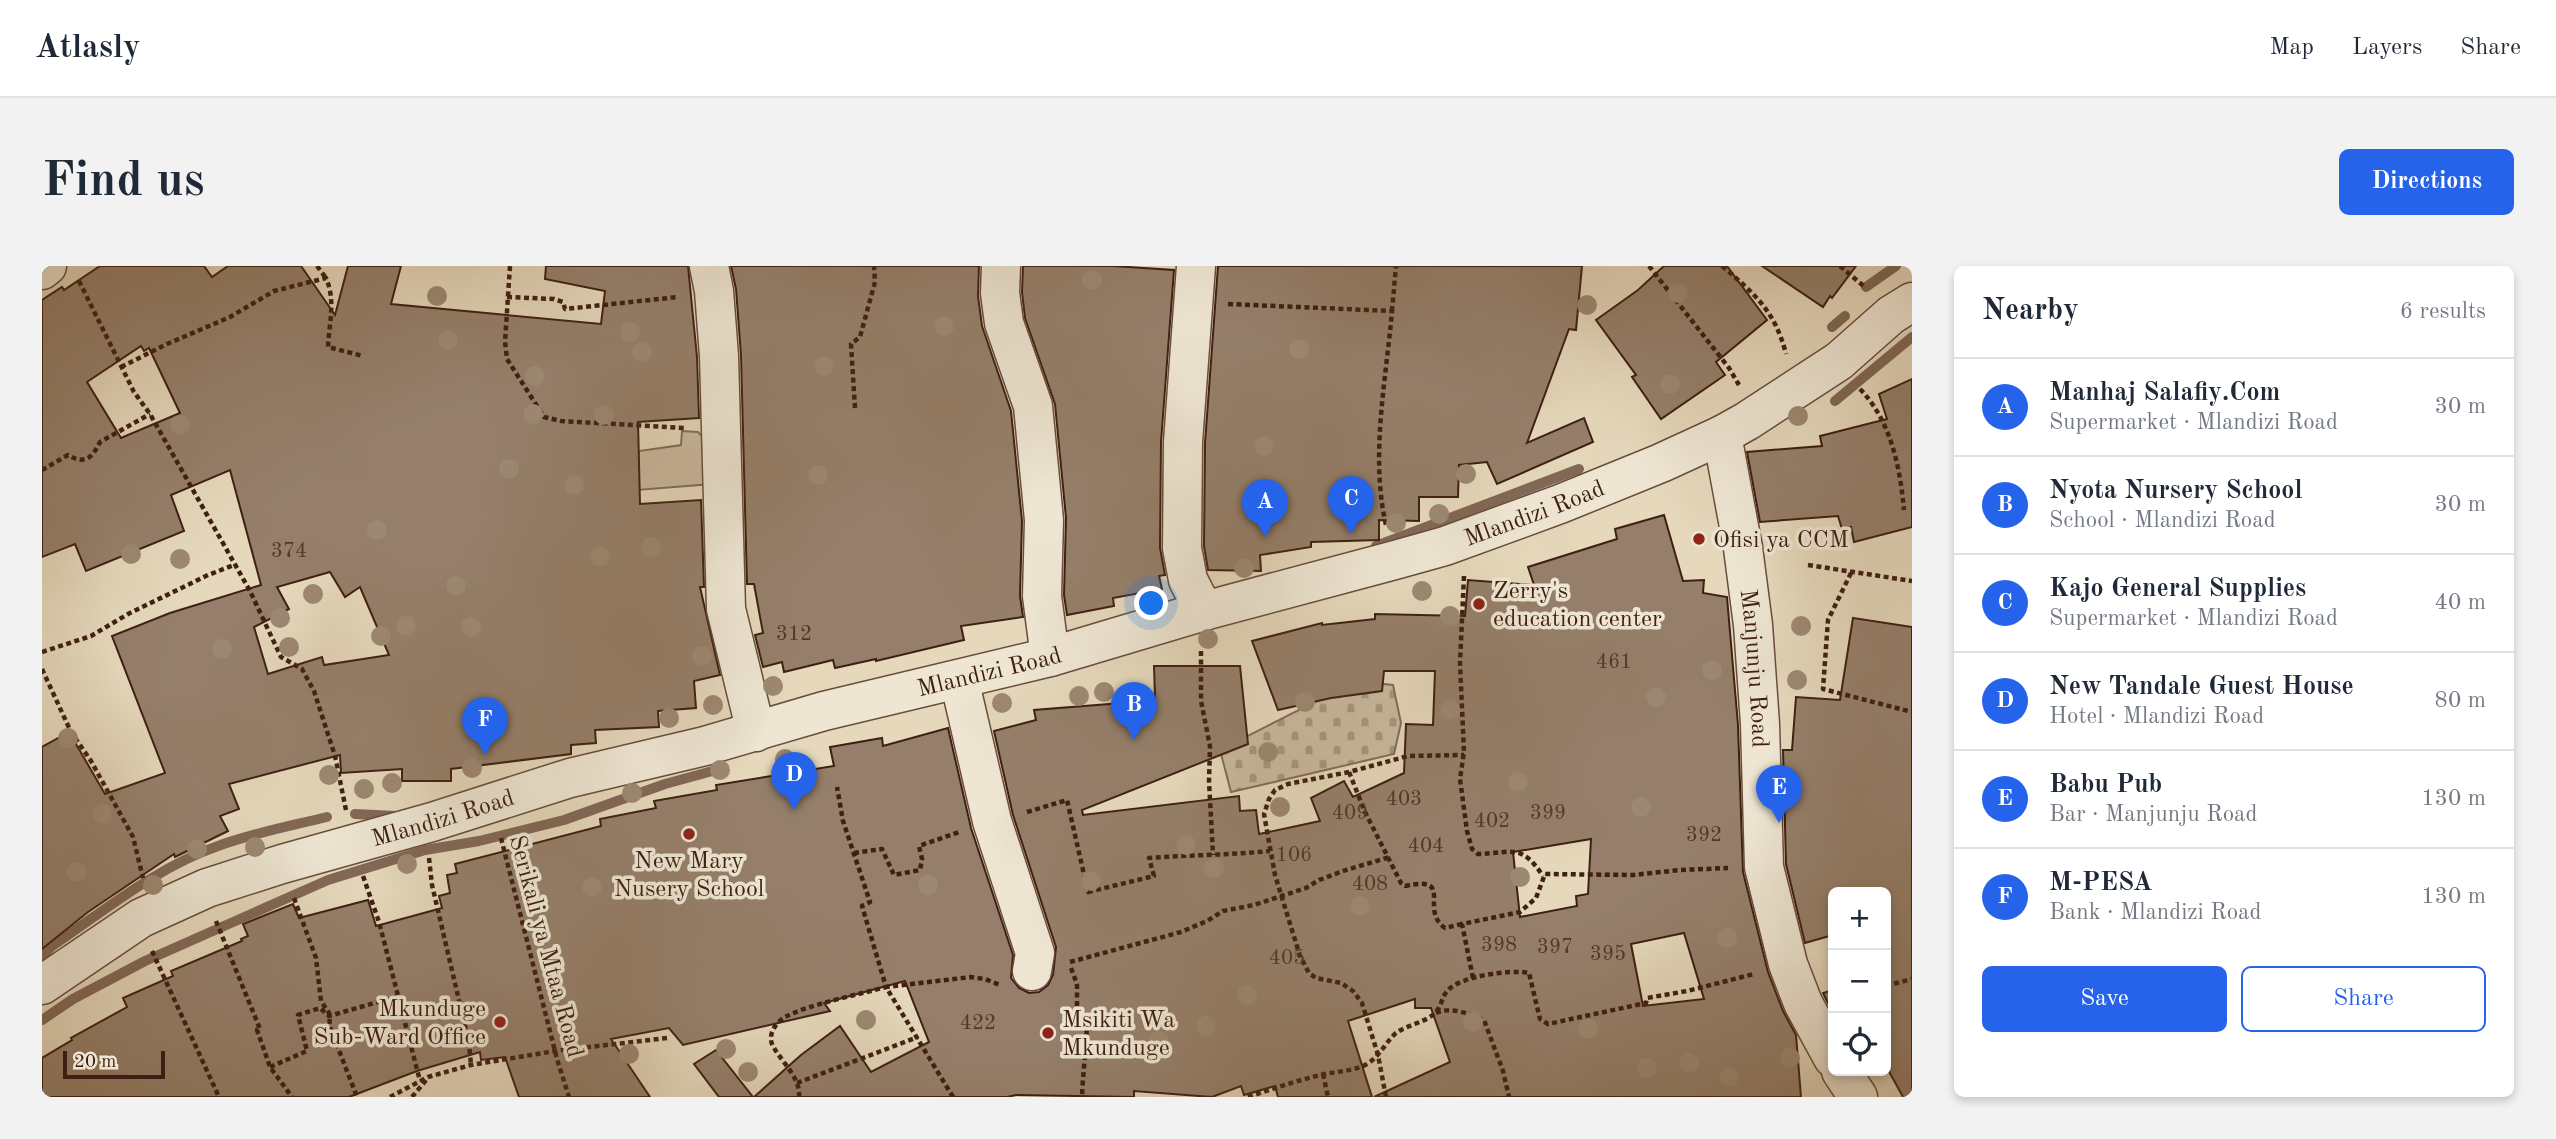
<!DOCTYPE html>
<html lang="en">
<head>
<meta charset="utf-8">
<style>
	:root { --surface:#fff; --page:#f2f2f3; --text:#1f2937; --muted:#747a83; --line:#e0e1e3; --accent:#2563eb }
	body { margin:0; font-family:"Old Standard TT",serif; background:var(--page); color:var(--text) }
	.controls { position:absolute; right:21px; bottom:21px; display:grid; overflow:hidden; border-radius:10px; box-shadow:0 4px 10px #0003 }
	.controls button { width:63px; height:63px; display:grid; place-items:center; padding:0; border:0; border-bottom:2px solid var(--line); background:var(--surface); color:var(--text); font:35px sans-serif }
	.scale { position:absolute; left:21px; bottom:18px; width:102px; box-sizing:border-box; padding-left:7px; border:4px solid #3f1f13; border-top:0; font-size:19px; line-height:24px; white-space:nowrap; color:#3f1f13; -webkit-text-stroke:5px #eee6d3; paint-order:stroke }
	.you { position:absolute; left:1110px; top:338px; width:24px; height:24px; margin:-18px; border:5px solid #fff; border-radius:50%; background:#1a73e8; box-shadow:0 0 0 10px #1a73e833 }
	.badge { display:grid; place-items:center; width:46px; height:46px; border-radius:50%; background:var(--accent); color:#fff; font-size:23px; font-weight:700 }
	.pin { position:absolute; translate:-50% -58px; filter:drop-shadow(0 2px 4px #0008) }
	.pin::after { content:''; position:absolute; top:37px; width:24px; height:21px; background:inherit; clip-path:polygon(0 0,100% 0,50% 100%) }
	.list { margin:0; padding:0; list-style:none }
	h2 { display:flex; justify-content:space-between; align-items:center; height:91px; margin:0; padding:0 28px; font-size:30px }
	h2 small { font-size:23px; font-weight:400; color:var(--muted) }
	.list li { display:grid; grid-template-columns:46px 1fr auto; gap:21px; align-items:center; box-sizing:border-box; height:98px; padding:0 28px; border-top:2px solid var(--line) }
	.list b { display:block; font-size:26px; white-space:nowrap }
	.list p { margin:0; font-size:23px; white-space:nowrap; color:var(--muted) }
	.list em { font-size:23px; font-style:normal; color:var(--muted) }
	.actions { display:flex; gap:14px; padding:21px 28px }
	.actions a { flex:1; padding:16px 0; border:2px solid var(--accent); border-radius:10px; text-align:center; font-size:24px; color:var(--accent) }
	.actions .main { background:var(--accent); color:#fff }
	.icon { flex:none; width:38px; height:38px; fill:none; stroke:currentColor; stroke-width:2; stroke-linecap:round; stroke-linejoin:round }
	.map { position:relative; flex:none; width:1870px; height:831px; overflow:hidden; border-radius:10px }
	header { display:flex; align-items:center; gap:42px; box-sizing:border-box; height:98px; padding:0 35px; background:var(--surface); border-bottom:2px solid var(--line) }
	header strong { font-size:33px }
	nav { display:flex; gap:38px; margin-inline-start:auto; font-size:24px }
	.intro { display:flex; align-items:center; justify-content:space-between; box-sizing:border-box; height:168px; padding:0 42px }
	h1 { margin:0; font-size:49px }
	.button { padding:18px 32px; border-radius:10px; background:var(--accent); color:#fff; font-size:24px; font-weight:700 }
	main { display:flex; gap:42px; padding:0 42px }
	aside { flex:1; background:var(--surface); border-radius:10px; box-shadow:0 4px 10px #0003 }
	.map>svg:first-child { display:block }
	.grass { fill:#c9b99e; stroke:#846c58; stroke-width:2 }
	.cemetery { fill:url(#cemetery-stones); stroke:#846c58; stroke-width:2 }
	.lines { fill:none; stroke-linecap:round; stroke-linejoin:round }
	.stream { stroke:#816856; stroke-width:10 }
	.building { fill:#957f6a; stroke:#3f1f13; stroke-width:2; fill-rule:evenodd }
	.minor-casing { stroke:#684d3d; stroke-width:41 }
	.tertiary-casing { stroke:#684d3d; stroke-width:41 }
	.path { stroke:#3f1f13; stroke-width:4.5; stroke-dasharray:5 3.5; stroke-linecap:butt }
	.minor { stroke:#eee6d3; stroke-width:38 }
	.tertiary { stroke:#eee6d3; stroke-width:38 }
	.tree { fill:#9d8872 }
	.poi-dot { fill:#8f2418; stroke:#eee6d3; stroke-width:2.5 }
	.labels { text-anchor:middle; stroke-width:7; stroke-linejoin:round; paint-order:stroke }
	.number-label { font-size:21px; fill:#543729 }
	.street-label { font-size:24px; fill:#3f1f13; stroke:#eee6d3 }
	.poi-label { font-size:24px; fill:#3f1f13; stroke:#eee6d3; text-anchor:start }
</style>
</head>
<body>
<header>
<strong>Atlasly</strong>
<nav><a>Map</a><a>Layers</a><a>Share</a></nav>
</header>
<div class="intro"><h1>Find us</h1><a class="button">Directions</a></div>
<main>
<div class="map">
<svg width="1870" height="831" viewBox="0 0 1870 831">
	<defs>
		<pattern id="cemetery-stones" width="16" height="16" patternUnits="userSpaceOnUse" patternTransform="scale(1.75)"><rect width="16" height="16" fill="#c9b99e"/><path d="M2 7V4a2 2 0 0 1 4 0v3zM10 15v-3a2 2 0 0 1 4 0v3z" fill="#a59680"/></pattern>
	</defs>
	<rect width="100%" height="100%" fill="#e5d8bb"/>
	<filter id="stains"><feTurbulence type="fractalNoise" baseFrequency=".00286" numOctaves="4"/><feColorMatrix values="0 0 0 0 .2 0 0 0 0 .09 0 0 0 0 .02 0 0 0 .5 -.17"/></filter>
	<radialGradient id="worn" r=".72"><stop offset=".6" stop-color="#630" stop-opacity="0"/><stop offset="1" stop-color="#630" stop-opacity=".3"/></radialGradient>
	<!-- grass -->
	<path class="grass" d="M640 165 656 166 665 175 670 218 595 224 597 185 639 179Z"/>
	<!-- cemetery -->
	<path class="cemetery" d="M1314 415 1351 419 1359 457 1352 488 1189 526 1178 484Z"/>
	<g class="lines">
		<!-- stream -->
		<g class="stream">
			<path d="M1824 21 1854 0"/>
			<path d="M1790 61 1803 50"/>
			<path d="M1793 135 1870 71"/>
			<path d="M1334 280 1537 203"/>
			<path d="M313 548 354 550"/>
			<path d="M0 690 10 680C62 645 115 601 176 580 211 567 249 560 285 551"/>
			<path d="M0 754 31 733 103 695 286 614 383 584 437 575 522 554 623 518 674 504"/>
		</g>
	</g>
	<!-- building -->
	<g class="building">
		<path d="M58 0H162L170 11 186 0H259L293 49 306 0H359L349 38 559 58 563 25 503 13 504 0H646L655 91 657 152 596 156 598 238 659 234 662 321H658L678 409 652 415 654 442 616 445 617 461 553 464 554 477 529 479V488L409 503V515H360V503L299 507 298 489 187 518 197 543 178 550 186 565 133 591 132 588 46 646 0 683V481L27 466 63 528 123 507 70 370 128 347 219 319 188 204 129 229 142 265 44 305 33 278 0 291V34L20 21 22 24ZM99 80 102 85 107 82 138 147 79 172 45 116ZM288 306 303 331 318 321 347 389 282 399 280 391 226 408 212 361 247 343 235 321Z"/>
		<path d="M689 0H937L936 30 940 60 969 145 980 255 978 330 981 351 919 360 922 374 834 395V393L793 402 791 394 742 406 740 396 721 401 713 369 721 367 712 318H705L699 89 694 23Z"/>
		<path d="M981 0H1071L1132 4 1119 176 1118 282 1123 309 1117 310 1120 323 1071 332 1072 340 1025 349 1022 329 1024 252 1013 138 983 52 980 26Z"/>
		<path d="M1176 0H1540L1534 64 1527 63 1485 177 1542 152 1551 176 1455 218 1445 196 1417 199 1416 231H1377V255L1337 254V274L1269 276V281L1218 289 1219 305 1166 304 1162 280 1163 177Z"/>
		<path d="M1622 0H1685L1725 54 1674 96 1683 109 1619 153 1590 111 1594 109 1554 54 1596 24Z"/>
		<path d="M1720 0H1814L1790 32 1788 30 1781 41Z"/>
		<path d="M1870 113V261L1812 276 1809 261 1800 263 1796 250 1718 256 1705 186 1780 180 1778 170 1845 153 1837 128Z"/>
		<path d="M1622 249 1641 315 1662 314 1661 327 1685 331 1696 459 1701 606 1726 706 1741 745 1754 769 1759 831H1332L1408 796 1389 742H1373V733L1306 755 1330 831H1236L1233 820 1202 829 1199 820 1170 831 1092 825V831L974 829 965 831H712L759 789 798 760 829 806 887 776 863 715 782 737 788 745 641 779 627 762 569 773 608 831H477L463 791 439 794 438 786 375 805 307 831H0V792L30 774 29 772 85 741 81 732 131 710 129 705 200 675 199 673 206 670 201 658 251 638 257 652 326 634 334 660 400 642 397 630 408 627 405 609 415 607 413 598 559 560 558 553 614 542 612 535 675 524 674 519 792 500 788 481 840 472 841 480 906 462 929 562 971 689 969 712 977 722 987 727 997 726 1006 719 1011 709 1014 681 971 549 952 465 994 454 992 444 1080 437V433L1113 432 1112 400H1198L1206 478 1040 544 1041 549 1197 530 1198 545 1214 544 1217 568 1278 555 1269 532 1302 515 1311 531 1362 507 1364 458 1391 459 1393 405H1342L1340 425 1289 432 1236 444 1210 375 1280 357V359L1333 353V348L1423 350 1426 314 1492 319 1486 301 1575 273 1573 263ZM1549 573 1546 628 1534 630 1535 640 1478 651 1471 586ZM1642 667 1662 733 1601 740 1589 678Z"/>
		<path d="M1811 352 1870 361V831H1861L1844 800V626H1791V669L1763 677 1744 598 1741 484H1750L1754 431 1798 434Z"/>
		<path d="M1791 724V747L1781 727Z"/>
		<path d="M674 784 711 831H677L652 798Z"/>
	</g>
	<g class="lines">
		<!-- minor casing -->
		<g class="minor-casing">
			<g id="minor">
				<path d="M667 0 672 25 677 90 684 343 714 466"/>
				<path d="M959 0 958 27 962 57 991 140 1002 254 1000 330 1008 391"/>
				<path d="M1154 0 1141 176 1140 282 1146 314 1162 345"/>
				<path d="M0 4 5 0"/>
				<path id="s1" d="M1680 169 1701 282 1711 359 1718 458 1722 601 1746 698 1761 737 1791 792"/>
				<path d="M917 413 950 555 993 687 990 705"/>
				<path d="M1799 805 1816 831"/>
			</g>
		</g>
		<!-- tertiary casing -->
		<g class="tertiary-casing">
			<g id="tertiary">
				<path id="s2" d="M0 719 99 652 165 622 240 598 390 556 528 512 663 480 782 445 1008 391 1162 345 1353 294 1403 280 1518 238 1619 197 1680 169 1705 155 1797 95 1849 49 1870 36"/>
			</g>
		</g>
		<!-- path -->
		<g class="path">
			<path d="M275 0 284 12"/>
			<path d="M468 0 463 76 465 93 502 151 519 155 643 162"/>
			<path d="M1607 0 1687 102 1697 119"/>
			<path d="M1680 0C1713 28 1733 45 1744 88"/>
			<path d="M1798 0 1824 22"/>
			<path d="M37 15 92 126 108 148 208 325 239 391 260 403 272 425 293 490 304 544"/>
			<path d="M465 31 512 33 521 36 523 43 636 31"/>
			<path d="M1186 38 1350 45C1344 115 1328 190 1344 259"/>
			<path d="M1350 45 1354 0"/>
			<path d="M79 101 125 78 188 51 232 25 284 12C294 35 287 58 286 81L321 90"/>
			<path d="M1818 123C1849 155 1858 201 1862 244"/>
			<path d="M813 142 809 78 818 71 833 16 832 0"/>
			<path d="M0 204 26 189C43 199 50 192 58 176L108 148"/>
			<path d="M1766 299 1870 315"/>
			<path d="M1809 307 1786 354 1781 423 1870 446"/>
			<path d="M1422 310 1418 397 1422 486 1418 513 1425 565 1430 583 1436 588C1471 587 1479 577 1501 610"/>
			<path d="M1159 385V435L1168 480 1167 515 1171 589"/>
			<path d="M0 386 49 370 86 348 166 309 192 299"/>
			<path d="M0 403 29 466 49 495 91 571 101 612"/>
			<path d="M1307 506 1323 546 1359 617 1363 620C1414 609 1376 643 1403 662L1420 658"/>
			<path d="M985 546 1025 534 1046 626 1112 610 1107 592C1147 589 1187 589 1228 585"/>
			<path d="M459 572 515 793 527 831"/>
			<path d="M812 587 840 583 852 609 878 604 880 593 877 580 917 566"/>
			<path d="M387 592 390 619 427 777 429 799"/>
			<path d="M321 610 337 656 378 815"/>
			<path d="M252 632 274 692 279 735 287 747 288 761 315 831"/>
			<path d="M174 655 218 763 215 764 228 801 250 831"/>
			<path d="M110 685 177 831"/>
			<path d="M1028 696 1139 666 1165 655 1181 645 1212 639 1264 622 1277 614 1304 604 1348 591"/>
			<path d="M1029 702 1035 718V743L1045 750C1045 778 1041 804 1040 831"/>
			<path d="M1431 712 1420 658 1478 646 1494 632 1503 608 1591 609 1638 604 1686 602"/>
			<path d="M1844 720 1870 713"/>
			<path d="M1394 747C1409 740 1427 748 1442 754L1461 805 1467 831"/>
			<path d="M228 801 265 785 256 749 278 742 287 750 357 730"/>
			<path d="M1281 808 1286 831"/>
			<path d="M755 817 876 771"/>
			<path d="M348 831 386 811 429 799 513 785 625 772"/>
			<path d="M370 831 385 813"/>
			<path d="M757 831C759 811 738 795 730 778 726 768 734 756 743 751 768 738 815 729 844 721L820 640 828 636 801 555 795 521"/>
			<path d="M911 831 844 721 929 711 943 713 958 719"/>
			<path d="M1206 831C1230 823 1254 815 1278 809 1294 805 1310 806 1325 798 1338 790 1343 777 1354 767 1365 759 1381 757 1392 748 1399 742 1400 731 1405 725 1418 710 1469 703 1487 707L1498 753 1506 758 1604 737 1605 732 1645 725 1712 708"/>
			<path d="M1344 831 1336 789 1320 737 1311 725 1299 717 1274 712 1267 707 1258 690 1233 609 1222 548 1227 533 1233 524 1246 518 1307 506 1366 490 1422 489"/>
		</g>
		<!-- minor -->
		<use href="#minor" class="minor"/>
		<!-- tertiary -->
		<use href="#tertiary" class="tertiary"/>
	</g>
	<!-- trees -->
	<g class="tree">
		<circle cx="1050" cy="14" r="10"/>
		<circle cx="1636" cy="27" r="10"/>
		<circle cx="395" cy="30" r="10"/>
		<circle cx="1545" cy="39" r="10"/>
		<circle cx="902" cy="60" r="10"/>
		<circle cx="588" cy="66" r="10"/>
		<circle cx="406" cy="74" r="10"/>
		<circle cx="1257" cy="83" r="10"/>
		<circle cx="600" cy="86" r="10"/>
		<circle cx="782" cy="100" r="10"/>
		<circle cx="493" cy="110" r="10"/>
		<circle cx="1628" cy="118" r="10"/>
		<circle cx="491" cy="148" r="10"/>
		<circle cx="562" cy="149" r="10"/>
		<circle cx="1756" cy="150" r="10"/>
		<circle cx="138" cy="159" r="10"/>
		<circle cx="1222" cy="180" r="10"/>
		<circle cx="467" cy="203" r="10"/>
		<circle cx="1424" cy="208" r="10"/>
		<circle cx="776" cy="209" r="10"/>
		<circle cx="532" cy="219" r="10"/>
		<circle cx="1397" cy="248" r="10"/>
		<circle cx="1354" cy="257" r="10"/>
		<circle cx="335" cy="264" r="10"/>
		<circle cx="609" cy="281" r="10"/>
		<circle cx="89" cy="288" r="10"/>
		<circle cx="558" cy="291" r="10"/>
		<circle cx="138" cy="293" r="10"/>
		<circle cx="1202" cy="302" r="10"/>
		<circle cx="414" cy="320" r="10"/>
		<circle cx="1380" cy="325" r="10"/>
		<circle cx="271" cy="328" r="10"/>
		<circle cx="1408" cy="350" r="10"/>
		<circle cx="238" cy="352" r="10"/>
		<circle cx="364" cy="360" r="10"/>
		<circle cx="1759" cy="360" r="10"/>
		<circle cx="429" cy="361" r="10"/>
		<circle cx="339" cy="370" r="10"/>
		<circle cx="1166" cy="373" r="10"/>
		<circle cx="247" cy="381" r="10"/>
		<circle cx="180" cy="383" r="10"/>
		<circle cx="660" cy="390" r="10"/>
		<circle cx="1670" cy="404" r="10"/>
		<circle cx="1755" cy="414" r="10"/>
		<circle cx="731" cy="420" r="10"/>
		<circle cx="1062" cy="426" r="10"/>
		<circle cx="1037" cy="430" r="10"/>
		<circle cx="1614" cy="431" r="10"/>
		<circle cx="1263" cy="436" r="10"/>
		<circle cx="960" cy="437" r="10"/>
		<circle cx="671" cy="439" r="10"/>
		<circle cx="1408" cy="444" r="10"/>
		<circle cx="627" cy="452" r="10"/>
		<circle cx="26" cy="472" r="10"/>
		<circle cx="1226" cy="486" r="10"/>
		<circle cx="743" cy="493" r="10"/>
		<circle cx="430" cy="502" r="10"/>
		<circle cx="678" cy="504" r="10"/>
		<circle cx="287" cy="509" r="10"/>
		<circle cx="1476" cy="516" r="10"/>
		<circle cx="350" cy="517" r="10"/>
		<circle cx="322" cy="523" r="10"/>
		<circle cx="590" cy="527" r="10"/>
		<circle cx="1238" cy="541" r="10"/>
		<circle cx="1599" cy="541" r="10"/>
		<circle cx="60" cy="548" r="10"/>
		<circle cx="1144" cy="579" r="10"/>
		<circle cx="213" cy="581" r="10"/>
		<circle cx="155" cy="583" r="10"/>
		<circle cx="365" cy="598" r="10"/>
		<circle cx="1172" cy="602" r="10"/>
		<circle cx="35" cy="606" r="10"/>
		<circle cx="1478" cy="611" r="10"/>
		<circle cx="1049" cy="615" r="10"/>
		<circle cx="111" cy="619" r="10"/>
		<circle cx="886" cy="619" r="10"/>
		<circle cx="550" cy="621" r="10"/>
		<circle cx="1318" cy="640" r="10"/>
		<circle cx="1685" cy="672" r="10"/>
		<circle cx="1205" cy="729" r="10"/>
		<circle cx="824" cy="754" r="10"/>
		<circle cx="1431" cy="756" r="10"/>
		<circle cx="1164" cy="760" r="10"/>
		<circle cx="1546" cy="763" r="10"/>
		<circle cx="1117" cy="775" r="10"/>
		<circle cx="684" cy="783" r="10"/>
		<circle cx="587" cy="788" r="10"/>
		<circle cx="1748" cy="792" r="10"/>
		<circle cx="1647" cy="797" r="10"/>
		<circle cx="1605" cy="802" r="10"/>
		<circle cx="706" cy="806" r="10"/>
		<circle cx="1687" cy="811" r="10"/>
	</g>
	<!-- markers -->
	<g class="poi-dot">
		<circle cx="1657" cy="273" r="7"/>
		<circle cx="1437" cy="338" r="7"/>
		<circle cx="647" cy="568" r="7"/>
		<circle cx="458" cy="756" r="7"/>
		<circle cx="1006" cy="767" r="7"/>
	</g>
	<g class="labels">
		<!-- number labels -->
		<g class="number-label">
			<text x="247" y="291">374</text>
			<text x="752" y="374">312</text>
			<text x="1572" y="402">461</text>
			<text x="1362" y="539">403</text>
			<text x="1308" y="553">409</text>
			<text x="1506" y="553">399</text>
			<text x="1450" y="561">402</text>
			<text x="1662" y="575">392</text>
			<text x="1384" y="586">404</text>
			<text x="1252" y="595">106</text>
			<text x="1328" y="624">408</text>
			<text x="1457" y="685">398</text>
			<text x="1513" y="687">397</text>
			<text x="1566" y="694">395</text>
			<text x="1245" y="698">405</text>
			<text x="936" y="763">422</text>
		</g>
		<!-- street labels -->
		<g class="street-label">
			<text dy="8" stroke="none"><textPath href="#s2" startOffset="1572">Mlandizi Road</textPath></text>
			<text dy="8" stroke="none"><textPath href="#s1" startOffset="236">Manjunju Road</textPath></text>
			<text dy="8" stroke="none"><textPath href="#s2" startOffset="1004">Mlandizi Road</textPath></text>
			<text dy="8" stroke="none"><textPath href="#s2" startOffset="438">Mlandizi Road</textPath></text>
			<text transform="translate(505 680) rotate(75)" y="8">Serikali ya Mtaa Road</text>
		</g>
		<!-- poi labels -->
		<g class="poi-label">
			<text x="1671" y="281">Ofisi ya CCM</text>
			<text x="1451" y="332">Zerry's<tspan x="1451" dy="28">education center</tspan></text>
			<text x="647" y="602" text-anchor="middle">New Mary<tspan x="647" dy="28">Nusery School</tspan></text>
			<text x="444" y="750" text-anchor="end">Mkunduge<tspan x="444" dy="28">Sub-Ward Office</tspan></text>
			<text x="1020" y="761">Msikiti Wa<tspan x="1020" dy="28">Mkunduge</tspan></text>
		</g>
	</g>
	<rect width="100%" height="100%" filter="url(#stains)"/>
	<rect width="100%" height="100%" fill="url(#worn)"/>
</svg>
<div class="controls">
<button>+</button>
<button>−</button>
<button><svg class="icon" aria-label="locate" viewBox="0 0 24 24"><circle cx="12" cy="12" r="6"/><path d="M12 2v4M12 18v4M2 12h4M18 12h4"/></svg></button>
</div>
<div class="scale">20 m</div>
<div class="you"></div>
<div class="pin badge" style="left:1223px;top:271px">A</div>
<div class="pin badge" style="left:1092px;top:474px">B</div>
<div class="pin badge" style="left:1309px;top:268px">C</div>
<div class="pin badge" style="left:752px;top:544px">D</div>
<div class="pin badge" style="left:1737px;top:557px">E</div>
<div class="pin badge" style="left:443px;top:489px">F</div>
</div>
<aside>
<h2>Nearby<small>6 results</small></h2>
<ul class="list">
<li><span class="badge">A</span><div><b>Manhaj Salafiy.Com</b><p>Supermarket · Mlandizi Road</p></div><em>30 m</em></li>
<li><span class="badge">B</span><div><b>Nyota Nursery School</b><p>School · Mlandizi Road</p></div><em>30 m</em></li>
<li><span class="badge">C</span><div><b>Kajo General Supplies</b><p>Supermarket · Mlandizi Road</p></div><em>40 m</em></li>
<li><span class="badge">D</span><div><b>New Tandale Guest House</b><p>Hotel · Mlandizi Road</p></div><em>80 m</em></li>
<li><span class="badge">E</span><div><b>Babu Pub</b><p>Bar · Manjunju Road</p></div><em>130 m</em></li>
<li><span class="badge">F</span><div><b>M-PESA</b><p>Bank · Mlandizi Road</p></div><em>130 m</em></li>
</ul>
<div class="actions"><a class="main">Save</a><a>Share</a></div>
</aside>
</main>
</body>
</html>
